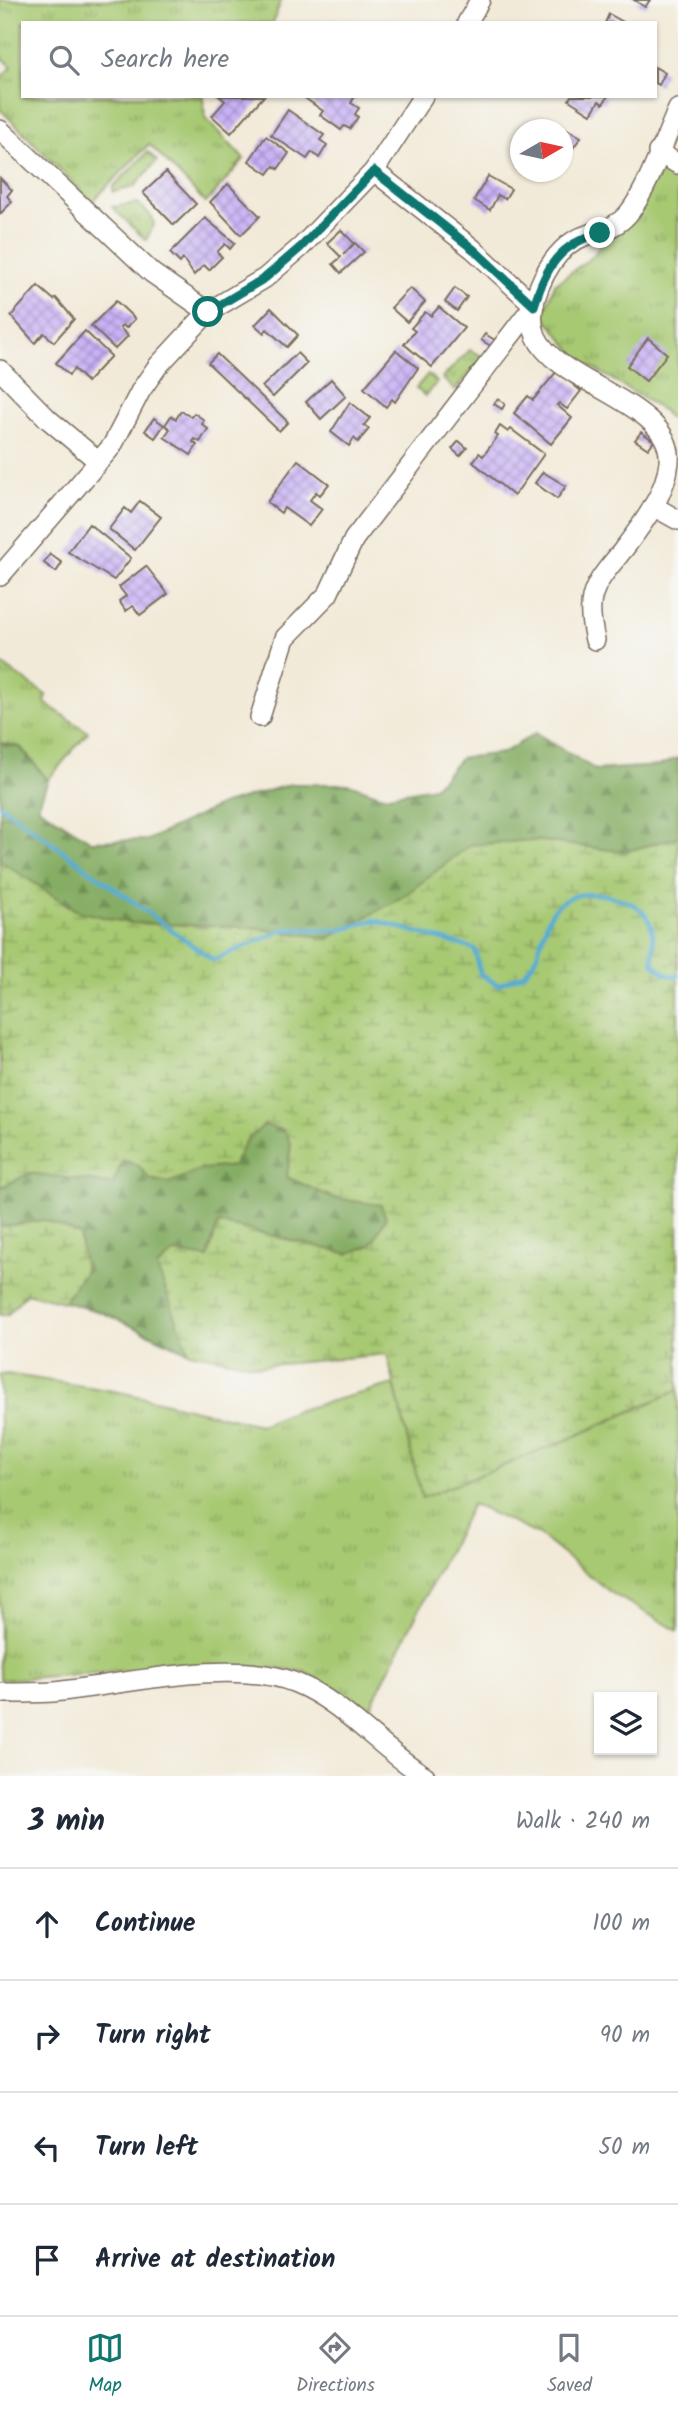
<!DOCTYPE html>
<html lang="en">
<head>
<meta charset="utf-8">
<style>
	:root { --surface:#fff; --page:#f6f6f7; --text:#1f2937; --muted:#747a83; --line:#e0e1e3; --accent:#0f766e }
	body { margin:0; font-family:Kalam,sans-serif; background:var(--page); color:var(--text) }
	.controls { position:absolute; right:21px; bottom:21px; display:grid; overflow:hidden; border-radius:0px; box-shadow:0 2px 5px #0004 }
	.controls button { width:63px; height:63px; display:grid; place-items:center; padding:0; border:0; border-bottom:2px solid var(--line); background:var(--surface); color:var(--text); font:35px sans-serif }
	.compass { position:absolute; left:510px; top:119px; width:63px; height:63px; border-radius:50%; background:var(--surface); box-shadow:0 2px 5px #0004; rotate:81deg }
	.stop { position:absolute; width:21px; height:21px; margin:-16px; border:5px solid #0f766e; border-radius:50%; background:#fff }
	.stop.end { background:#0f766e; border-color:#fff; box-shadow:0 2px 7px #0008 }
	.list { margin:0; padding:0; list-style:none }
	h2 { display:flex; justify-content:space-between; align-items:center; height:91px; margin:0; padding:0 28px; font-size:30px }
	h2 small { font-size:23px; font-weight:400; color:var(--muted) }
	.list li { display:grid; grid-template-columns:46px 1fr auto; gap:21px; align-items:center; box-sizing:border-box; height:112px; padding:0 28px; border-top:2px solid var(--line) }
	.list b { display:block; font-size:26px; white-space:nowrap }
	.list em { font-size:23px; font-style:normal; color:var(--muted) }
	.icon { flex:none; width:38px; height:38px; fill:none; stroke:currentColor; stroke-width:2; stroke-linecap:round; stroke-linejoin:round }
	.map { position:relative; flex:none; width:678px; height:1776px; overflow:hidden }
	.search { position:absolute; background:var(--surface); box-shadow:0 2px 5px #0004; left:21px; right:21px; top:21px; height:77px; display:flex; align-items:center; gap:18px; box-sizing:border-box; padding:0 24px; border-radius:0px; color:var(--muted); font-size:26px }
	.sheet { height:539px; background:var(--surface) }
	nav { display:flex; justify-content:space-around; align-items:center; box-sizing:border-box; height:98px; border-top:2px solid var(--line); background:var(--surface); font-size:19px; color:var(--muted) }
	nav a { display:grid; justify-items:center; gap:4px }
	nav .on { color:var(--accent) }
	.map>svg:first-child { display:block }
	.grass { fill:url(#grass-tufts); stroke:#717a48; stroke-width:2 }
	.forest { fill:url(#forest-firs); stroke:#606c41; stroke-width:2 }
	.wetland { fill:url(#wetland-marsh); stroke:#717a48; stroke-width:2 }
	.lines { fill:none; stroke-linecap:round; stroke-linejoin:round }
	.stream { stroke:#55acd2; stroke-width:4.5 }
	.building { fill:url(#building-cross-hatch) }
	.minor-casing { stroke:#7b6d5f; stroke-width:22 }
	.minor { stroke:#fff; stroke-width:19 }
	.route { stroke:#0f766e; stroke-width:9 }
</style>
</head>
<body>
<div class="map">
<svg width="678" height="1776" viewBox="0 0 678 1776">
	<defs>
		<pattern id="grass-tufts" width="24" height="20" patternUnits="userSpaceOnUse" patternTransform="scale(1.75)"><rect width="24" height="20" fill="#a7c972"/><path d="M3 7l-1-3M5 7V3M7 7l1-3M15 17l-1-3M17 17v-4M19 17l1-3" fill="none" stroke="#89a35d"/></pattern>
		<pattern id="forest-firs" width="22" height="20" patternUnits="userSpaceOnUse" patternTransform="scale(1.75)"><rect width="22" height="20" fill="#85ad64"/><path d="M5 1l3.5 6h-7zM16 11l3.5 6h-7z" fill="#6e8d52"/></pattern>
		<pattern id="wetland-marsh" width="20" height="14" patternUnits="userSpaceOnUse" patternTransform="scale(1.75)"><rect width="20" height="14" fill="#a7c972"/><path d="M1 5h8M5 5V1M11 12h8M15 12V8" fill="none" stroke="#89a35d"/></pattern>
		<pattern id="building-cross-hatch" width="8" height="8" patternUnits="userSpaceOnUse" patternTransform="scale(1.75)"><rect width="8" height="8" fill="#c8b2f7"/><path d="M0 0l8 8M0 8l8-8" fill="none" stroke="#a491c7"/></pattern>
	</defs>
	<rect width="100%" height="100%" fill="#f6f6f2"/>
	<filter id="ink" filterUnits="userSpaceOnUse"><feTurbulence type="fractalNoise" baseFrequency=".0143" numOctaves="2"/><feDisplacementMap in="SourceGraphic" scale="14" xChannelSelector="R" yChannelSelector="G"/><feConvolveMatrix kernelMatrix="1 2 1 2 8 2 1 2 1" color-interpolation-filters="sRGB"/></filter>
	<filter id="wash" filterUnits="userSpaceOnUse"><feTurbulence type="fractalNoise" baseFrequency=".00686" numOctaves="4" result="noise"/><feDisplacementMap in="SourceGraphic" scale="28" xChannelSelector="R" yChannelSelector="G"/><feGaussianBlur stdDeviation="1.57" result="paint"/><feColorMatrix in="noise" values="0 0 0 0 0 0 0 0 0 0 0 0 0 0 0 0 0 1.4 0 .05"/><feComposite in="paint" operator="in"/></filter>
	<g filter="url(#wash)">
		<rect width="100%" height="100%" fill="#f2ead8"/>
		<!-- grass -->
		<g class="grass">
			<path d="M0 0H281L273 23H23V96H203L205 118 244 159 206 203 149 144 92 202 0 109V78L12 67 0 55Z"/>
			<path d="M148 152 157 161 134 187 113 192V187Z"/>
			<path d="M660 164 678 176V428L662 410 579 359 543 315 555 284 592 257Z"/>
			<path d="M138 203 152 217 154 225 146 240 112 207Z"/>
			<path d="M470 350 484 357 455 390 442 378Z"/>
			<path d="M428 374 437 382 425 396 416 388Z"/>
			<path d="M0 663 46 695 45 703 88 732 48 780 20 747 0 743Z"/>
			<path d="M7 1374 120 1392 260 1425 295 1411 394 1384 422 1498 562 1442 678 1390V1631L610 1592 539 1535 472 1504 369 1709 305 1672 281 1669 206 1665 0 1680V1375Z"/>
		</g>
		<!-- forest -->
		<g class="forest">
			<path d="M536 733 596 770 658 766 678 758V837L624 852 534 840 470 845 404 896 329 938 245 927 128 923 77 911 0 861V743L20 747 48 780 38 807 91 841 148 840 221 805 291 784H349L383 796 434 787 461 758 503 753Z"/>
			<path d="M264 1125 284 1130 291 1145 287 1177 333 1198 381 1204 386 1218 371 1245 348 1254 218 1223 208 1258 174 1253 157 1267 189 1352 101 1312 64 1302 85 1271 44 1220 0 1227V1188L30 1173 112 1184 123 1160 138 1165 150 1179 169 1183 201 1169 233 1166 245 1142Z"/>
		</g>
		<!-- wetland -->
		<g class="wetland">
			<path d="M678 837V1390L562 1442 422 1498 387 1354 260 1366 189 1352 157 1267 174 1253 208 1258 218 1223 348 1254 371 1245 386 1218 381 1205 333 1198 287 1177 291 1145 284 1130 264 1125 245 1142 233 1166 201 1169 169 1183 150 1179 138 1165 123 1160 113 1184 30 1173 0 1188V861L77 911 128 923 245 927 329 938 404 896 470 845 534 840 624 852Z"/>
			<path d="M44 1220 79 1234 85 1271 64 1302 26 1293 8 1314 0 1315V1227Z"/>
		</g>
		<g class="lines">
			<!-- stream -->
			<path class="stream" d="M0 805 213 960 286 929 342 930 374 920 475 949 480 974 498 985C506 981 516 978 523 974 541 961 540 934 550 916 566 887 601 892 626 901 656 913 654 936 653 963L667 975 678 976"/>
		</g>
		<g id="blocks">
			<!-- building -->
			<g class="building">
				<path d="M634 0H650L645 7Z"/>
				<path d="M609 14 625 23H605Z"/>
				<path d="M655 67 665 73 659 85 655 83Z"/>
				<path d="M219 96H264L231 133 212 116 225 101Z"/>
				<path d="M302 96H355L351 103 359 108 355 114 358 117 350 129 344 126 341 130 320 115 323 111Z"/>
				<path d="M571 96H608L603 104 599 101 591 114 569 100Z"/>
				<path d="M288 110 324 135 320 140 327 145 319 158 312 152 307 159 271 135Z"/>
				<path d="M551 120 581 137 565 159 562 158V130H546Z"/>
				<path d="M266 136 289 153 278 169 274 166 268 174 249 161Z"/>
				<path d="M166 172 196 204 174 225 143 193Z"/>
				<path d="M488 176 511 189 505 199 498 195 490 210 474 200Z"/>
				<path d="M0 178 12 190 7 196 12 202 0 214Z"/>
				<path d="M228 184 260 216 241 235 210 202Z"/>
				<path d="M205 218 235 243 230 249 225 244 217 252 222 257 209 270 204 265 194 275 183 259 180 263 170 253Z"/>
				<path d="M341 230 354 243 343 255 355 243 364 252 341 273 333 264 341 257 327 243Z"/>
				<path d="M38 286 54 300 56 298 74 319 54 342 44 333 35 343 11 316Z"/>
				<path d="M410 288 425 302 407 322 391 308Z"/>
				<path d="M455 288 467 297 457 311 445 302Z"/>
				<path d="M116 301 135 319 126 328 123 325 120 328 128 336 115 349 91 326Z"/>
				<path d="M439 307 464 328 432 367 404 344 415 331 411 328 425 312 431 316Z"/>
				<path d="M271 308 298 335 287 347 267 329 264 333 255 325Z"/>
				<path d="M85 331 111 356 87 382 74 369 69 375 56 363Z"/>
				<path d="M485 334 498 342 494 348 481 340Z"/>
				<path d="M648 338 667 354 646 381 627 366Z"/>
				<path d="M396 350 418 368 395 402 392 399 386 407 364 388Z"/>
				<path d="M297 353 307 363 273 397 262 387Z"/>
				<path d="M217 354 288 422 279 431 208 363Z"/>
				<path d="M557 371 581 391 567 409 559 403 557 405 572 418 551 444 514 413 528 396 533 400Z"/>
				<path d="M331 379 346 396 321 419 306 402Z"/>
				<path d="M498 399 505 404 502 409 494 404Z"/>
				<path d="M350 402 370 418 364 425 369 429 358 442 354 438 349 446 331 432Z"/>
				<path d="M181 411 191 417 194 413 204 420 202 424 208 429 200 442 195 439 193 442 197 445 191 455 164 437 170 429 165 425 171 416 176 419Z"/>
				<path d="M154 418 164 425 155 438 145 431Z"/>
				<path d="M500 426 508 432 511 429 544 454 514 496 473 462 479 453 483 456 498 436 495 434Z"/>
				<path d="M641 432 654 441 648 449 635 440Z"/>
				<path d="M459 441 467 448 460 456 452 449Z"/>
				<path d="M298 460 329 484 320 495 316 492 310 500 322 509 309 526 284 508 281 513 267 502Z"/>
				<path d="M543 472 566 486 557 499 535 483Z"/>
				<path d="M140 501 161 517 135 550 109 529 125 508 131 513Z"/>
				<path d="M89 524 131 558 114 580 68 552Z"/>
				<path d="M50 554 62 563 56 572 44 563Z"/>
				<path d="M146 566 168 594 140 615 133 606 126 611 119 601 126 596 119 587Z"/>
			</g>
		</g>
	</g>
	<g filter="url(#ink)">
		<use href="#blocks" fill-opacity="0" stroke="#7b6d5f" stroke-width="2"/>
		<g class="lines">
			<!-- minor casing -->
			<g class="minor-casing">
				<g id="minor">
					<path d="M467 23 480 0"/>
					<path d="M0 130 152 273 208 312"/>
					<path d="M658 152 678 164"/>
					<path d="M374 171 473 249 534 305"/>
					<path d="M0 370 48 419 98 461"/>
					<path d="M653 506 678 520"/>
					<path d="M0 576 112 446 141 390 157 367 208 312 265 278 301 247 374 171 423 96"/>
					<path d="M595 640C592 626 589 612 592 598 596 580 612 564 623 550 642 525 666 494 669 462 675 403 556 384 536 336 524 308 546 263 568 245 586 230 610 235 628 214 649 188 664 140 678 109"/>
					<path d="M260 717 285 638 328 594 354 539 534 305"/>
					<path d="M0 1693C18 1693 36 1693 53 1692 121 1685 233 1657 296 1683 345 1703 380 1749 425 1776"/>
				</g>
			</g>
			<!-- minor -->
			<use href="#minor" class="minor"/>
		</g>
	</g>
	<g class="lines" filter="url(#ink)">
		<!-- route -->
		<path class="route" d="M208 312 265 278 301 247 374 171 473 249 534 306C546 266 560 244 600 233"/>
	</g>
</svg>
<div class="controls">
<button><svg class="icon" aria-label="layers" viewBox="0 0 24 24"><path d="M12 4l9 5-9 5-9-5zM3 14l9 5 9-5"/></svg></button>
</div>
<svg class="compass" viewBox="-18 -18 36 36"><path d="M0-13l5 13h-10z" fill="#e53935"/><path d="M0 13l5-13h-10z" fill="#747a83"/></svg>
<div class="stop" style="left:208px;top:312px"></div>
<div class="stop end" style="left:600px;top:233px"></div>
<div class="search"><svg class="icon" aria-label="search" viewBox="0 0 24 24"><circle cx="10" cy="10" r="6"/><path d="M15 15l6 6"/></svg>Search here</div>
</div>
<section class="sheet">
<h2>3 min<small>Walk · 240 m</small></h2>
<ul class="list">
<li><svg class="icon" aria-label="ahead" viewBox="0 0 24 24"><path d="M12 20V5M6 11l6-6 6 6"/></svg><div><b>Continue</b></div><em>100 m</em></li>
<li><svg class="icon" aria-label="right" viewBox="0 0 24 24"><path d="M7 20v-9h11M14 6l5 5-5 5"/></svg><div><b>Turn right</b></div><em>90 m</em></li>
<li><svg class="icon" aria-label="left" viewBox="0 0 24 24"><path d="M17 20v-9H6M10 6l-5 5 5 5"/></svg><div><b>Turn left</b></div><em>50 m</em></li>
<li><svg class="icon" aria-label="arrive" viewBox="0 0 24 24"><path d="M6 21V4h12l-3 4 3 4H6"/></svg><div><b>Arrive at destination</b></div></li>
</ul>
</section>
<nav>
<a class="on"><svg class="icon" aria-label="map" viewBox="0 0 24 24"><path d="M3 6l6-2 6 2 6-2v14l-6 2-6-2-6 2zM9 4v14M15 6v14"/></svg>Map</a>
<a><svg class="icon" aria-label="directions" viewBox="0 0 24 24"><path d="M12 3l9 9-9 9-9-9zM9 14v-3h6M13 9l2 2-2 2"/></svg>Directions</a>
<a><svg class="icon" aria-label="saved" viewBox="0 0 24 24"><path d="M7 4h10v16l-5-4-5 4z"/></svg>Saved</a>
</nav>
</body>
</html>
